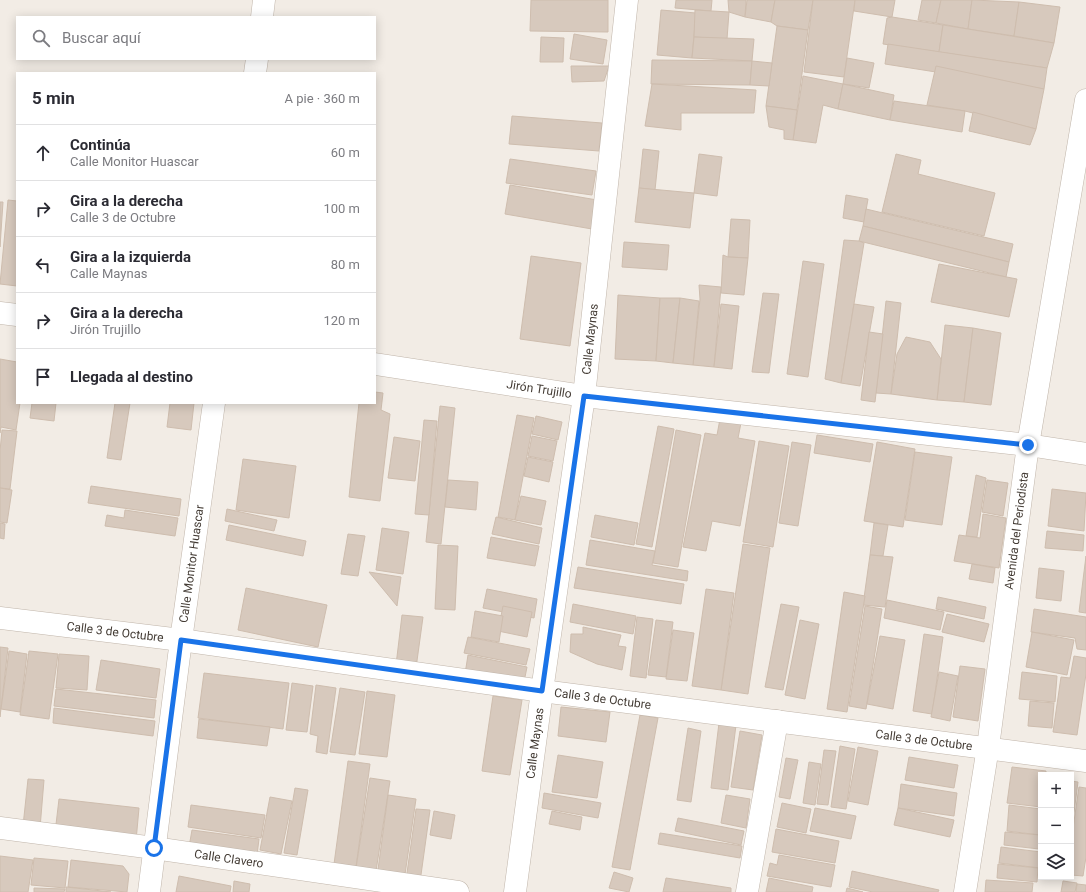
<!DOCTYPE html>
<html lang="es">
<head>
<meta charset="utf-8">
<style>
	:root { --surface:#fff; --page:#f7f7f7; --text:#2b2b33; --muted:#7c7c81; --line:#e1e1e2 }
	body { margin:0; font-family:Roboto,sans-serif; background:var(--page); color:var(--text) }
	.controls { position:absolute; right:12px; bottom:12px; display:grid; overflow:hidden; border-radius:0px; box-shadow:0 2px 10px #0003 }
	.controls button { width:36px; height:36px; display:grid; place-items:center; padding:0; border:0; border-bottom:1px solid var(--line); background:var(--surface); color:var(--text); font:20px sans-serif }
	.stop { position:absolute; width:12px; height:12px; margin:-9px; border:3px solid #1a73e8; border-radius:50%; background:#fff }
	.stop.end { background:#1a73e8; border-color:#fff; box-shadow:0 1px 4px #0008 }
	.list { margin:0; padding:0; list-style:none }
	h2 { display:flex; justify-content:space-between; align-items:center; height:52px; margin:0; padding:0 16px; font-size:17px }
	h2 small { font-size:13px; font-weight:400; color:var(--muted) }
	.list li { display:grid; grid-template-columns:26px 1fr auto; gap:12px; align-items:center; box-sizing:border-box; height:56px; padding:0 16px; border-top:1px solid var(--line) }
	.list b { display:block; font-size:15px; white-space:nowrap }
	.list p { margin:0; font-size:13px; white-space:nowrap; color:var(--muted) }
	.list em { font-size:13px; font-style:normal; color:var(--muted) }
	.icon { flex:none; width:22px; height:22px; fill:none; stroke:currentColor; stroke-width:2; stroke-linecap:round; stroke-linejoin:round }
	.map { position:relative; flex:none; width:1086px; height:892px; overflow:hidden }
	.search { position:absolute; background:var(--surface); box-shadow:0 2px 10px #0003; left:16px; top:16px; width:360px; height:44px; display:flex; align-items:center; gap:10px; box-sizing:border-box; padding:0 14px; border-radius:0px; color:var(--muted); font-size:15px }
	.panel { position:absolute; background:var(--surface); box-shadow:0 2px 10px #0003; left:16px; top:72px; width:360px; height:332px; border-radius:0px }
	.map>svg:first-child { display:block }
	.building { fill:#d7c9bd; stroke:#cebdae }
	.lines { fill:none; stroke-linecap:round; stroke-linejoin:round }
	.minor-casing { stroke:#c0b5aa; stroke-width:23 }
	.minor { stroke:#fff; stroke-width:22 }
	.route { stroke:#1a73e8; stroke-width:5 }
	.labels { text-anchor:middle; stroke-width:3; stroke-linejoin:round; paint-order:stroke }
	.street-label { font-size:12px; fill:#443c35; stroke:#fff }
</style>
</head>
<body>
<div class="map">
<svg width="1086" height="892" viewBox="0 0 1086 892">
	<rect width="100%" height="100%" fill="#f2ece5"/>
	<!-- building -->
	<g class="building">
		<path d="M531 0H608V32L530 31Z"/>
		<path d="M676 0H712L711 11 675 8Z"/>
		<path d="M728 0H746L745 17 729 12Z"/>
		<path d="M747 0H775L771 22 745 17Z"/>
		<path d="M775 0H813L808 30 777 26 771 22Z"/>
		<path d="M813 0H855L844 77 804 72Z"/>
		<path d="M855 0H895L892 17 854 11Z"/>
		<path d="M922 0H941L936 23 918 20Z"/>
		<path d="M941 0H972L968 29 936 23Z"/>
		<path d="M972 0 1019 2 1014 36 968 29Z"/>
		<path d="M1019 2 1060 7 1054 43 1014 36Z"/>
		<path d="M661 10 696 13 692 58 657 55Z"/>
		<path d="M695 10 729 12 727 39 694 37Z"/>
		<path d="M892 17 943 25 939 52 883 44 887 18Z"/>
		<path d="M943 25 1054 43 1047 68 939 52Z"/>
		<path d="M777 26 808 30 797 110 766 106Z"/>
		<path d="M574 34 607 40 603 64 570 59Z"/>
		<path d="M541 37 564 38 563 62H540Z"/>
		<path d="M694 37 754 39 752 61 692 58Z"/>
		<path d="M888 44 1047 68 1044 89 885 64Z"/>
		<path d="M847 58 874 63 869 88 843 84Z"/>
		<path d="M652 60 752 61 750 85 651 84Z"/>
		<path d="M752 61 772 63 769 86 750 85Z"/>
		<path d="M571 66H609L604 81 572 82Z"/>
		<path d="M936 66 1044 89 1036 129 965 111 927 105Z"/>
		<path d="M803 76 843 84 838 109 823 105 816 143 793 140Z"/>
		<path d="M652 84 756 90 754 113H681V130L645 126Z"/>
		<path d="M843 84 894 95 890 120 838 109Z"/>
		<path d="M894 101 965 111 962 132 890 120Z"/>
		<path d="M766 106 797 110 793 140 784 139V130L769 127Z"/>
		<path d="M973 112 1036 129 1030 145 969 131Z"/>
		<path d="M512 116 602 123 599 151 509 144Z"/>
		<path d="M643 149 659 151 655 190 639 188Z"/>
		<path d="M699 154 722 157 717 196 694 193Z"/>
		<path d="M896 154 921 160 918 174 995 193 984 236 882 212Z"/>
		<path d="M510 159 596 171 592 195 506 183Z"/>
		<path d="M510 185 597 200 592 229 505 214Z"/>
		<path d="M639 188 694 193 690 228 635 222Z"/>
		<path d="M846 195 868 199 864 222 843 218Z"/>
		<path d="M8 200 17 201V286L0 284Z"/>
		<path d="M0 202H3L0 247Z"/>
		<path d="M866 209 1013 244 1009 262 863 226Z"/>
		<path d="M731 219 750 220 748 258 728 257Z"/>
		<path d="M863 226 1009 262 1006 277 859 241Z"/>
		<path d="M844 240 859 241 864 243 841 383 825 379Z"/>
		<path d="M624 242 669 245 667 270 622 267Z"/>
		<path d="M723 255 728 257 748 258 744 295 721 293Z"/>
		<path d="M531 256 581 263 570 346 520 339Z"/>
		<path d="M803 261 824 264 808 377 787 374Z"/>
		<path d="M939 264 1017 279 1009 317 931 302Z"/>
		<path d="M699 285 721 287 714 367 693 365 700 299Z"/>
		<path d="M763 293 779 294 769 373 752 372Z"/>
		<path d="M618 295 660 298 656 361 615 359Z"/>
		<path d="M660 298H680L673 363 656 361Z"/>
		<path d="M680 298 699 301 693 365 673 363Z"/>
		<path d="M886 301 901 303 891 394 876 393Z"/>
		<path d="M721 304 739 306 732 369 714 367Z"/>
		<path d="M854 304 874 307 860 386 841 383Z"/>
		<path d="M945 325 973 328 964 402 937 400Z"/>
		<path d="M973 328 1001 333 991 405 964 402Z"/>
		<path d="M869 332 883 334 875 402 861 400Z"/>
		<path d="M906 337 930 342 941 359 937 400 891 394 897 354Z"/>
		<path d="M0 359 17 362V403H20L16 430 1 427 0 433Z"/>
		<path d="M375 392 383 393 381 410 390 414 380 501 349 497 359 403H375Z"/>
		<path d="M32 403H56L54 421 30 418Z"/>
		<path d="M115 403H130L121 460 107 458Z"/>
		<path d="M170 403H194L191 430 167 427Z"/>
		<path d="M440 406 455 408 441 544 426 542Z"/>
		<path d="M517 415 534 418 515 520 498 517Z"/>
		<path d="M536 416 562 422 558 440 532 434Z"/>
		<path d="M720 419 741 423 738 438 755 441 740 526 712 521 706 551 683 547 705 433 717 435Z"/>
		<path d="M424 420 437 421 429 515 415 514Z"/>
		<path d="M658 426 674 429 652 547 636 544Z"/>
		<path d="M2 430 17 431 10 489 0 488V451Z"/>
		<path d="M676 430 701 435 678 567 653 563Z"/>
		<path d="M817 435 873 444 870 462 814 453Z"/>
		<path d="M532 436 557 441 553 461 528 456Z"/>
		<path d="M394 437 420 441 415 481 388 478Z"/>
		<path d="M759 441 789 446 773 547 743 542Z"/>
		<path d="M792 442 811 445 798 526 779 523Z"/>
		<path d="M877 442 915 449 903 527 864 521Z"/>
		<path d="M915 452 952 457 942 525 905 520Z"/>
		<path d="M528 457 553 462 549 482 524 476Z"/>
		<path d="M243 459 296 466 289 518 236 510Z"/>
		<path d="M976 475 986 478 977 537 966 536Z"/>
		<path d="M448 480 478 482 476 510 445 507Z"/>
		<path d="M987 480 1008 483 1003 516 982 512Z"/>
		<path d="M91 486 181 499 179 516 88 503Z"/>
		<path d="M0 488 12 490 7 523 0 522Z"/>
		<path d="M1052 489 1086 493 1084 531 1048 526Z"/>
		<path d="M521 496 546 501 541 525 515 520Z"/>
		<path d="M227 509 277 520 274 531 225 521Z"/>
		<path d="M125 510 178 518 175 536 105 526 107 515 124 518Z"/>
		<path d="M983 514 1006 518 999 568 954 561 959 535 980 538Z"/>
		<path d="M595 515 638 523 634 545 591 537Z"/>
		<path d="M496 517 542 528 539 544 492 534Z"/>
		<path d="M0 523 5 524 4 539 0 538Z"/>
		<path d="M874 523 888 525 883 556 870 555Z"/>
		<path d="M229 525 306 541 303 556 226 540Z"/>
		<path d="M382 528 409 532 403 574 376 570Z"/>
		<path d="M1047 531 1084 535 1083 551 1045 548Z"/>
		<path d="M348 534 365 536 358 576 341 574Z"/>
		<path d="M491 537 539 546 535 566 487 558Z"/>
		<path d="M590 540 655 551 652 565 688 571 687 581 586 565Z"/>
		<path d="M743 544 770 548 748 694 721 690Z"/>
		<path d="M438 545 458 546 455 610 435 609Z"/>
		<path d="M870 555 893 557 885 607 863 605Z"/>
		<path d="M1086 556V613L1079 612Z"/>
		<path d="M972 564 995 568 993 583 969 579Z"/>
		<path d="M578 567 684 584 681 604 574 588Z"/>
		<path d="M1039 568 1064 571 1061 601 1036 598Z"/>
		<path d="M369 572 401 577 397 606Z"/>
		<path d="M246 588 327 605 318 647 238 630Z"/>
		<path d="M487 589 537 599 534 618 483 608Z"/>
		<path d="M706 589 734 593 721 690 692 686Z"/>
		<path d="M844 592 865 596 847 712 827 709Z"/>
		<path d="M938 597 986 607 984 619 936 609Z"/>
		<path d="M887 600 944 612 940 630 884 618Z"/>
		<path d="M573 604 636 616 633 634 570 622Z"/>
		<path d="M781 604 799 607 783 690 765 687Z"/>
		<path d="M503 606 532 612 527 637 498 631Z"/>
		<path d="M865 606 882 609 866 709 849 706Z"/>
		<path d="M1034 609 1086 617V650L1077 649 1075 638 1031 632Z"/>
		<path d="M475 611 503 616 499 642 471 637Z"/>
		<path d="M947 614 989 624 984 642 942 632Z"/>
		<path d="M402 615 423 617 416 668 396 665Z"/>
		<path d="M637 617 653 619 646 678 630 676Z"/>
		<path d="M656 620 673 622 666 677 648 675Z"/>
		<path d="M800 620 819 624 805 699 785 695Z"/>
		<path d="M583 627 621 635 618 646 626 647 622 670 597 664 570 652 571 634H583Z"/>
		<path d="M673 630 694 633 687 681 666 679Z"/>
		<path d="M1032 632 1074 640 1067 675 1026 667Z"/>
		<path d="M924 634 943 637 932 714 913 711Z"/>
		<path d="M880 636 905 640 893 709 867 704Z"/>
		<path d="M468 637 530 649 526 665 464 653Z"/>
		<path d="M0 647 8 648 0 717Z"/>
		<path d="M9 651 27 654 20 712 1 709Z"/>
		<path d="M29 651 58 654 49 719 20 715Z"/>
		<path d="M59 654 89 656 87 690 56 688Z"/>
		<path d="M468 655 527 667 523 687 465 674Z"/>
		<path d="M1074 656 1086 658V674L1077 735 1053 732 1061 677 1070 678Z"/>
		<path d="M101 660 160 669 156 698 96 690Z"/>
		<path d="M960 666 985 669 978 721 953 717Z"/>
		<path d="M939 672 958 676 950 721 931 717Z"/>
		<path d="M1022 672 1057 676 1055 702 1019 699Z"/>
		<path d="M204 673 289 683 283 729 198 718Z"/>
		<path d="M292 683 313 686 307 732 286 730Z"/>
		<path d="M316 685 336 688 327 754 316 752 318 736 310 734Z"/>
		<path d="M340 688 365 692 355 755 330 752Z"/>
		<path d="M56 689 156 700 154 718 54 706Z"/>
		<path d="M367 691 395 695 387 757 359 754Z"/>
		<path d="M493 696 522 700 510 775 482 771Z"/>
		<path d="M1030 701 1054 703 1052 728 1028 726Z"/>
		<path d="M561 707 610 712 606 742 558 736Z"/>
		<path d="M54 708 155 721 153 736 53 723Z"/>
		<path d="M640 715 658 718 630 870 612 867Z"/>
		<path d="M199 719 270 727 267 746 197 738Z"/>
		<path d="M719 723 736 725 728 790 711 788Z"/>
		<path d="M688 728 701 731 691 802 677 800Z"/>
		<path d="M740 731 762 735 753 790 731 787Z"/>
		<path d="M840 746 855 749 846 809 831 807Z"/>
		<path d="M858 747 878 751 868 805 848 801Z"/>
		<path d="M824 750 836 751 828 805 817 804Z"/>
		<path d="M558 755 603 762 597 798 552 792Z"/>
		<path d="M909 757 958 765 954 788 905 780Z"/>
		<path d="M786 758 798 760 790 799 779 797Z"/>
		<path d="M348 761 370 764 356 867 334 864Z"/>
		<path d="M809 762 821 764 815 805 803 803Z"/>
		<path d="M1012 767 1046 771V775H1041V807L1007 803Z"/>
		<path d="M370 778 390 781 376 871 356 868Z"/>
		<path d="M28 779 44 780 40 828 23 826Z"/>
		<path d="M1071 781 1078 782 1071 835Z"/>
		<path d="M901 784 957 793 954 816 898 808Z"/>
		<path d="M1079 787 1086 788V857L1083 876 1071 875V842Z"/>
		<path d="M295 788 308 790 297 855 284 853Z"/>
		<path d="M544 793 601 803 598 818 542 808Z"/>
		<path d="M388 795 416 799 404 881 377 877Z"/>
		<path d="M726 795 750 799 746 828 721 823Z"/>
		<path d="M270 797 292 801 281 854 260 850Z"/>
		<path d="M59 799 139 808 136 841 55 833Z"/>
		<path d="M782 803 811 809 806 833 777 827Z"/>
		<path d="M191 805 265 815 261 838 188 827Z"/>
		<path d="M1009 805 1041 809 1040 835 1007 831Z"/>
		<path d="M815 808 856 816 851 839 810 831Z"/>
		<path d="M898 808 954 820 950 837 894 825Z"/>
		<path d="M416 809 430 810 420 882 406 880Z"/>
		<path d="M434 811 455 815 451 839 430 835Z"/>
		<path d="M552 811 582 817 580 830 549 824Z"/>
		<path d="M678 818 744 831 741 845 675 831Z"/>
		<path d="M776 829 839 841 835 863 772 852Z"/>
		<path d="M192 830 259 839 257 855 189 847Z"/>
		<path d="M1005 832 1040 835 1039 849 1004 845Z"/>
		<path d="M660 833 742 846 740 858 658 844Z"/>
		<path d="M1001 847 1041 852 1040 868 999 863Z"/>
		<path d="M779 855 835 865 831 887 767 876 770 863 777 865Z"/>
		<path d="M0 856 33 860 28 892H0Z"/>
		<path d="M34 858 68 861 65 888 31 885Z"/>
		<path d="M71 860 123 866 129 874 127 892 68 887Z"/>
		<path d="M998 864 1038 868 1037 882 997 878Z"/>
		<path d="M852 871 939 890 938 892H873L849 887Z"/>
		<path d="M614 872 633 878 629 892 609 888Z"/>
		<path d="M179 876 231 886 230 892H176Z"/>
		<path d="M666 878 731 888V892H663Z"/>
		<path d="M769 878 813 887 812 892H766Z"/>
		<path d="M986 880 1033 883 1032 892H985Z"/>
		<path d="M234 881 250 884 249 892H233Z"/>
		<path d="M1063 881 1077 883 1075 892H1061Z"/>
		<path d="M1077 884 1086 885V892H1076Z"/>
		<path d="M66 887 111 892H66Z"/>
		<path d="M34 888 65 889 64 892H34Z"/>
		<path d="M847 888 863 892H846Z"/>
	</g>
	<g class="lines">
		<!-- minor casing -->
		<g class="minor-casing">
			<g id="minor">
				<path d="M262 17 264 0"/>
				<path d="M255 73 257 59"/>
				<path d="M0 313 17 315"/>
				<path id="s1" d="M375 364 584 396 1028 445 1086 454"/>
				<path id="s2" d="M0 618 181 640 542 691 1086 761"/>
				<path id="s3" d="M0 828 154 848 458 892"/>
				<path id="s4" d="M149 892 181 640 214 403"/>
				<path id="s5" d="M515 892 542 691 584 396 627 0"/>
				<path d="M747 892 777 721"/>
				<path id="s6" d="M965 892 988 747 1028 445 1086 100"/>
			</g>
		</g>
		<!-- minor -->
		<use href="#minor" class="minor"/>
	</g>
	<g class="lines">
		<!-- route -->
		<path class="route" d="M154 848 181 640 542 691 584 396 1028 445"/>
	</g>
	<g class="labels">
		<!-- street labels -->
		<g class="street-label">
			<text dy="4" stroke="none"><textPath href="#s5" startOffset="558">Calle Maynas</textPath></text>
			<text dy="4" stroke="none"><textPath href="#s1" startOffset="166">Jirón Trujillo</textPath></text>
			<text dy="4" stroke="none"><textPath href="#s6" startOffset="365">Avenida del Periodista</textPath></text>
			<text dy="4" stroke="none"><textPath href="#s4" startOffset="331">Calle Monitor Huascar</textPath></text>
			<text dy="4" stroke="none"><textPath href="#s2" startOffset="116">Calle 3 de Octubre</textPath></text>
			<text dy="4" stroke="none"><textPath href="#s2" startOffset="608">Calle 3 de Octubre</textPath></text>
			<text dy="4" stroke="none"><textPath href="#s2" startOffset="932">Calle 3 de Octubre</textPath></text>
			<text dy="4" stroke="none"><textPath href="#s5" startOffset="150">Calle Maynas</textPath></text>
			<text dy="4" stroke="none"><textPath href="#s3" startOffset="231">Calle Clavero</textPath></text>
		</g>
	</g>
</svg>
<div class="controls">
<button>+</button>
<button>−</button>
<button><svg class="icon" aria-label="layers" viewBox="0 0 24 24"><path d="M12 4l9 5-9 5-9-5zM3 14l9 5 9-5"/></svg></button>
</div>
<div class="stop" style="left:154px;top:848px"></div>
<div class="stop end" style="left:1028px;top:445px"></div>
<div class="search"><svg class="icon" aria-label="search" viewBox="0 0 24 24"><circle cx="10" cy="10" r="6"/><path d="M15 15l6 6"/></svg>Buscar aquí</div>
<section class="panel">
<h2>5 min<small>A pie · 360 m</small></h2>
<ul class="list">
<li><svg class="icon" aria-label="ahead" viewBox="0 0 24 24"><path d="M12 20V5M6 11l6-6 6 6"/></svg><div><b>Continúa</b><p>Calle Monitor Huascar</p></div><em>60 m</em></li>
<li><svg class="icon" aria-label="right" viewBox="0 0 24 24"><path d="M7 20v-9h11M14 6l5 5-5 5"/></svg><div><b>Gira a la derecha</b><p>Calle 3 de Octubre</p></div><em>100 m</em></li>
<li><svg class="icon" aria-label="left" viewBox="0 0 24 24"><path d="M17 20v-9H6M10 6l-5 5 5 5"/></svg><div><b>Gira a la izquierda</b><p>Calle Maynas</p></div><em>80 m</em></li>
<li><svg class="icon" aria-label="right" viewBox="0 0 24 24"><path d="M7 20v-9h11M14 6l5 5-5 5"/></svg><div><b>Gira a la derecha</b><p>Jirón Trujillo</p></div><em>120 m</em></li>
<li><svg class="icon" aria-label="arrive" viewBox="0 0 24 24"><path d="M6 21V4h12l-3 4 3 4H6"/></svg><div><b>Llegada al destino</b></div></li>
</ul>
</section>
</div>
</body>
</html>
